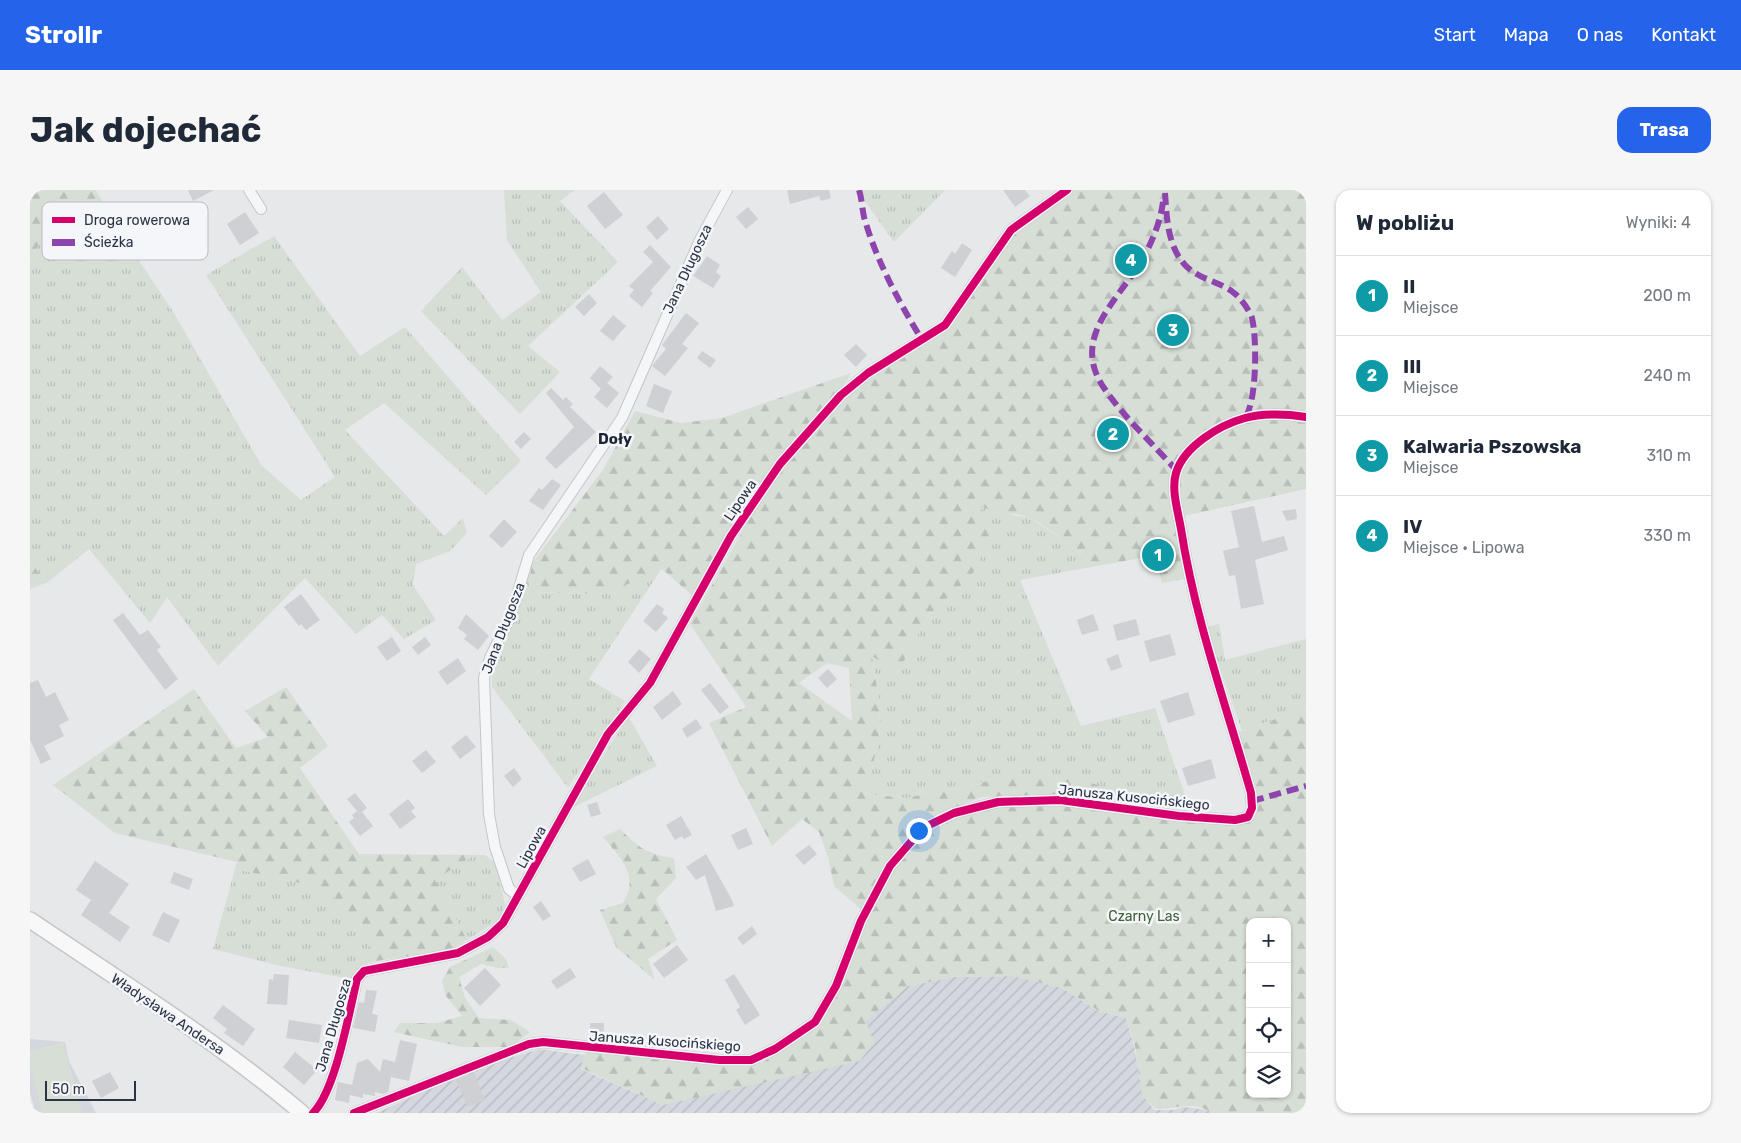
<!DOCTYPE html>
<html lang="pl">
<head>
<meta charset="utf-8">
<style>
	:root { --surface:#fff; --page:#f6f6f7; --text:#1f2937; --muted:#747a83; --line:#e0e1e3; --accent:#2563eb }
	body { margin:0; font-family:Rubik,sans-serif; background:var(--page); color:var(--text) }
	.controls { position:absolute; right:15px; bottom:15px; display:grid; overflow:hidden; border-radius:10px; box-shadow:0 1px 4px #0004 }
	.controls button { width:45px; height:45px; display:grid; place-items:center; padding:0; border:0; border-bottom:1px solid var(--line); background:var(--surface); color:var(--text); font:25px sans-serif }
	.scale { position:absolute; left:15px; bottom:12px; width:91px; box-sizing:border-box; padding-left:5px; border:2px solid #2b3445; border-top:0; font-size:14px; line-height:18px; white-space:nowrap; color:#2b3445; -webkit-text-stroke:4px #f4f6f9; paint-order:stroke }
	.you { position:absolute; left:888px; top:640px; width:18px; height:18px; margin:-12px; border:4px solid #fff; border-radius:50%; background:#1a73e8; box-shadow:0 0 0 8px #1a73e833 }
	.badge { display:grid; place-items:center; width:32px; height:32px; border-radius:50%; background:var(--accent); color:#fff; font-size:16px; font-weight:700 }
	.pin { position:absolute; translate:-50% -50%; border:2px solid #fff; box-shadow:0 1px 5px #0006 }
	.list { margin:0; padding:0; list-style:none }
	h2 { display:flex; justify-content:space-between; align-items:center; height:65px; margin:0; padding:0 20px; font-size:21px }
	h2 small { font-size:16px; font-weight:400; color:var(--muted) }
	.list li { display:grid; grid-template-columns:32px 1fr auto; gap:15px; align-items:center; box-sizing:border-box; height:80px; padding:0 20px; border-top:1px solid var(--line) }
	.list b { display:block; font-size:19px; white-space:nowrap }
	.list p { margin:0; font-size:16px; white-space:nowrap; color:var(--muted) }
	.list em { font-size:16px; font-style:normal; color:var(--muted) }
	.icon { flex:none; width:28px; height:28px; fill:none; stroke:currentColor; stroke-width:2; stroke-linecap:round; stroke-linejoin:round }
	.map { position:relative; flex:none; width:1276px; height:923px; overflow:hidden; border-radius:15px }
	header { display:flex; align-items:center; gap:30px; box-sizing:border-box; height:70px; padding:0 25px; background:var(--accent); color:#fff }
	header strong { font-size:24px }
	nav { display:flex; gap:28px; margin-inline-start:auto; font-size:18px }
	.intro { display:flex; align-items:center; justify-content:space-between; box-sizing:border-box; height:120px; padding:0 30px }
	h1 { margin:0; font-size:35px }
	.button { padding:12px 22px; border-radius:15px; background:var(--accent); color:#fff; font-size:18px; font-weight:700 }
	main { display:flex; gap:30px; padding:0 30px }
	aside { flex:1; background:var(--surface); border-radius:15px; box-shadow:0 1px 4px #0004 }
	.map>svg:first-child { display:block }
	.built { fill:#d4d7dd }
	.industrial { fill:url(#industrial-furrows) }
	.grass { fill:url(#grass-tufts) }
	.forest { fill:url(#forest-firs); fill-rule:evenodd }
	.garden { fill:#d6ded6 }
	.building { fill:#ced0d3 }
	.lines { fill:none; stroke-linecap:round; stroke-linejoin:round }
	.minor-casing { stroke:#c4c6c8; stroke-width:12 }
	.secondary-casing { stroke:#c4c6c8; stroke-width:18 }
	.minor { stroke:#f5f6f7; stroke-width:10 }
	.secondary { stroke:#f8f8f8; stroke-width:15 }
	.quiet { stroke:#8e44ad; stroke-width:6; stroke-dasharray:12 6; stroke-linecap:butt }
	.cycleway-casing { stroke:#f4f6f9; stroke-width:11 }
	.cycleway { stroke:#d6006c; stroke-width:8 }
	.labels { text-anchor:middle; stroke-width:5; stroke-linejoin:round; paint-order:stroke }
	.street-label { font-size:14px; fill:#2b3445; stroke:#f4f6f9 }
	.park-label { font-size:14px; fill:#3f6138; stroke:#f4f6f9 }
	.neighbourhood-label { font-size:15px; font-weight:bold; fill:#1d2536; stroke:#f4f6f9 }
	.key { fill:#f4f6f9; stroke:#b8bcc3; stroke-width:1 }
	.key-label { font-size:14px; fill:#2b3445 }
</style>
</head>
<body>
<header>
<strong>Strollr</strong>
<nav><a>Start</a><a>Mapa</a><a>O nas</a><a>Kontakt</a></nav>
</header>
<div class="intro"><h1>Jak dojechać</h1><a class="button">Trasa</a></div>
<main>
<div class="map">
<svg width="1276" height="923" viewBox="0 0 1276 923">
	<defs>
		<pattern id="industrial-furrows" width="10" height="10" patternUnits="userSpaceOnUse" patternTransform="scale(1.25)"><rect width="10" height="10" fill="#d4d7dd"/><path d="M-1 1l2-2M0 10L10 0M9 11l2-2" fill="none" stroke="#b6b9bf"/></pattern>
		<pattern id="grass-tufts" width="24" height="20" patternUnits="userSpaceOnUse" patternTransform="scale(1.25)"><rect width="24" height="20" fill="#d6ded6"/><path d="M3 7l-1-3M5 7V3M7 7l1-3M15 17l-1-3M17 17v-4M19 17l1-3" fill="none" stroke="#b8bfb9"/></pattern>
		<pattern id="forest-firs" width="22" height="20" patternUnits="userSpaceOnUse" patternTransform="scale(1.25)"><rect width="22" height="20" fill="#d6ded6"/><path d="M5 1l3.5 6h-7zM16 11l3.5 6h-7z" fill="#b8bfb9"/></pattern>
	</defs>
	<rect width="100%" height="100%" fill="#e6e8ea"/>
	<!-- built -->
	<path class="built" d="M0 849 35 852 39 871 66 923H6L0 903Z"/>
	<!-- industrial -->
	<path class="industrial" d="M983 786 1032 798 1068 821 1096 828 1104 856 1113 905 1124 920H1144L1153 917 1178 920 1182 923H346L445 879 509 859 554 865 551 879 633 915 835 831 878 796 924 787Z"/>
	<!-- grass -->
	<g class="grass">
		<path d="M474 0H545L530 11 588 72 498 156 530 182 490 224 391 121 432 77 472 130 511 102 477 50Z"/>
		<path d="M827 0H915L864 52Z"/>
		<path d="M85 35 144 123 231 275 271 310 305 287 176 85 244 46 330 166 375 137 491 271 456 305 354 213 315 240 414 346 433 328 437 343 420 361 386 374 383 395 406 430 374 449 352 425 326 444 275 388 188 476 137 407 120 433 59 359 18 392 0 373V69L16 45 92 54Z"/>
		<path d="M951 314 985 326 998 327 1032 348 1067 376 990 390 1051 536 1125 518 1159 617 1168 621 1097 612 1102 607 982 586 876 608 835 604 849 551 850 516 842 465 868 482 898 426 942 385Z"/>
		<path d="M502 373 498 402 575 404 632 378 559 489 595 511 538 598 462 497V479Z"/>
		<path d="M1189 434 1195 470 1276 449V518L1212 541 1176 437Z"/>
		<path d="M598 526 627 576 542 618Z"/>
		<path d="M444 665H455L466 674 475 715 469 730 437 750 405 690Z"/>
		<path d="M205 679 293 698 329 731 346 771 334 774 321 789 251 776 183 759Z"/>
	</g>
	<!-- forest -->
	<g class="forest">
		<path d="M0 0H66L85 35 92 54 30 58 16 45 0 69Z"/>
		<path d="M1030 0H1276V299L1149 327 1160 388 1132 393 1127 373 1111 368 1067 376C1046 359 1024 340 1000 328 984 320 967 328 951 315L960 349 942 385 898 426 868 482 842 466 850 516 849 551 835 604 876 608 982 586 1047 588 1103 607 1097 612 1037 604 952 607 901 627 882 637 832 720 804 696 798 667 789 642 772 629 742 656 679 533 716 517 660 434 724 321 664 407 632 379 575 404 498 402 502 373 573 280 605 221 651 233 692 228 821 183C816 196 785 222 775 239L819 197 913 132 968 47ZM797 473 819 478 822 531 769 493Z"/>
		<path d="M0 373 18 392 0 399Z"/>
		<path d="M256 497 298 556 270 578 329 664 444 665 405 690 437 750 418 761 346 771 329 731 293 698 205 679 207 672 85 643 23 595 164 499 206 558 238 547 215 521Z"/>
		<path d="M1276 518V923H1182C1166 910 1144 919 1126 919L1112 906 1105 856 1096 828 1069 821 1032 798 983 786 924 787 878 796 835 831 845 850 830 871 633 915 551 878 554 865 563 861 694 873H732L786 833 832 732 861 677 893 639 961 613 1030 610 1205 630 1222 618 1204 544ZM1220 732H1257V904H1220Z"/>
		<path d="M590 639C609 658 617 664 644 668L646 688 626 709 647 750 618 769 625 790 586 757 570 720 593 713C610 687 591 668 573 647Z"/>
		<path d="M463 757 476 769 479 778H468L451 774 429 787 435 808 449 828 481 830 500 842 481 857H432L364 842 370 833H407L432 826 416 806 412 791 420 777Z"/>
	</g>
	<!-- garden -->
	<path class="garden" d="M33 852 52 923H12L0 876V861Z"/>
	<!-- building -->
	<g class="building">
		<path d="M158 0H184L163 11Z"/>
		<path d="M757 0H799L801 8 791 11 789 6 760 14Z"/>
		<path d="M973 0H995L1000 6 985 17Z"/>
		<path d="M574 2 593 25 575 39 557 16Z"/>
		<path d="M718 17 728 29 716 39 706 27Z"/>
		<path d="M215 22 229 43 210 55 197 34Z"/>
		<path d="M628 26 639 39 627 50 616 37Z"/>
		<path d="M932 53 942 60 925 87 911 78 922 61 925 64Z"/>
		<path d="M620 55 641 77 620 101 623 103 612 117 599 106 604 100 599 96 623 72 613 62Z"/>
		<path d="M1102 62 1108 69 1101 75 1095 68Z"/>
		<path d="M677 66 690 75 686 82 691 86 683 98 663 86Z"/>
		<path d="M559 104 567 113 554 126 545 117Z"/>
		<path d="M656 123 669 133 652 154 658 158 635 186 622 176 636 159 632 155Z"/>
		<path d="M583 125 596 136 583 151 570 141Z"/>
		<path d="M826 154 837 165 826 177 814 165Z"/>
		<path d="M672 161 686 170 680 178 667 168Z"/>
		<path d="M570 176 583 187 577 193 589 203 577 218 564 207 571 199 560 188Z"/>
		<path d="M624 194 642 201 633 223 616 216Z"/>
		<path d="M521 198 533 210 536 207 543 214 540 217 566 242 526 279 515 268 544 237 516 203Z"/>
		<path d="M494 242 501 249 491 259 484 252Z"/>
		<path d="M522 289 531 295 513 320 499 311 509 298 512 300Z"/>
		<path d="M1224 316 1232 352 1254 346 1258 360 1225 370 1234 414 1211 419 1205 385 1199 386 1193 361 1209 357 1201 321Z"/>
		<path d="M1266 319 1267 329 1257 331 1252 321Z"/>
		<path d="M474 329 487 342 472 358 459 346Z"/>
		<path d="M271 404 290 430 276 440 271 434 269 436 254 417Z"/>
		<path d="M627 414 634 419 632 423 638 428 626 442 613 431Z"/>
		<path d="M93 423 110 445 118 440 131 457 127 460 148 489 135 500 83 430Z"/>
		<path d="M436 424 459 446 448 460 434 449 437 445 428 438Z"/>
		<path d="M1063 424 1069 440 1052 445 1047 430Z"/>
		<path d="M1106 429 1110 445 1087 451 1083 435Z"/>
		<path d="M1140 444 1146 465 1120 472 1114 451Z"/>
		<path d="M362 447 371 461 357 471 347 457Z"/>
		<path d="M395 447 401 455 388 465 382 457Z"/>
		<path d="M609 459 621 469 609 483 598 472Z"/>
		<path d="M1088 464 1092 477 1081 481 1076 469Z"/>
		<path d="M428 468 436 481 417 495 408 482Z"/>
		<path d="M798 479 807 489 797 498 788 488Z"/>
		<path d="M8 490 16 507 25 502 39 530 29 535 34 546 14 556 21 569 11 574 0 550V493Z"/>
		<path d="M680 493 699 517 690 524 671 500Z"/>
		<path d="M643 501 652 514 632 530 623 517Z"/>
		<path d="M1158 502 1165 525 1138 533 1130 511Z"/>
		<path d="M666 529 672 538 657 548 652 539Z"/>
		<path d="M436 545 446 557 430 569 421 557Z"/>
		<path d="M396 560 406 572 392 583 382 571Z"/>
		<path d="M1181 569 1186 588 1158 596 1152 578Z"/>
		<path d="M484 578 492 589 483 597 474 586Z"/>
		<path d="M325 603 337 618 332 622 343 636 330 646 319 632 324 628 322 625 327 621 317 609Z"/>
		<path d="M378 609 385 618 381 621 386 627 370 639 359 624Z"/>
		<path d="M567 612 571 624 561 627 557 615Z"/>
		<path d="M651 626 662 645 654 649 652 646 645 650 636 635Z"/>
		<path d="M716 638 723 654 708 660 701 645Z"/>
		<path d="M779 655 787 664 774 675 765 665Z"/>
		<path d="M676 664 701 708 704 716 686 721 675 685 666 690 656 677Z"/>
		<path d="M558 669 566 684 550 692 542 678Z"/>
		<path d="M65 671 99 694 79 723 100 737 90 752 51 725 61 710 46 700Z"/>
		<path d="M144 682 163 689 159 700 140 693Z"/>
		<path d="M511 711 521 726 513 731 503 717Z"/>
		<path d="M133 722 150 730 139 753 122 745Z"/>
		<path d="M722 736 727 744 713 755 707 748Z"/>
		<path d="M647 755 658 770 634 788 623 774Z"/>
		<path d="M455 778 471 795 450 816 434 798Z"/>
		<path d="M540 778 546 787 527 799 521 791Z"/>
		<path d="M244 784 259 785 257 815 237 814 239 789 243 790Z"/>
		<path d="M704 784 730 825 715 835 706 820 710 817 695 790Z"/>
		<path d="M336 800 347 801 342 824 348 825 345 842 323 838 329 812 334 813Z"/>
		<path d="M193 815 225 839 213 856 194 843 197 839 183 828Z"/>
		<path d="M259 830 292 835 289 853 256 848Z"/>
		<path d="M560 833H574L573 849 560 848Z"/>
		<path d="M370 850 387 854 379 891 361 887 358 902 353 904 345 902V906L333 904V908L320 905 319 913 305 910 308 892 322 895 327 873 338 869 350 882 353 869 365 872Z"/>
		<path d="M265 862 287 880 274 895 253 877Z"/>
		<path d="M80 882 89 898 71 908 62 891Z"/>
		<path d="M444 883 455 910 438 917 426 890Z"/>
	</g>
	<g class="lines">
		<!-- minor casing -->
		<g class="minor-casing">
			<g id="minor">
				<path d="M219 0 231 19"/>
				<path d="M488 706 479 699 465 657 459 624 454 488 460 468 481 425 499 365 592 228 670 50 697 0"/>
				<path d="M0 922V923"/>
				<path d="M283 923C306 900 319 822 327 789L334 781 428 763 458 747 473 733 578 544 620 493 701 346 750 274 811 205 838 183 915 135 981 40 1037 0"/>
				<path d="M324 923 499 854 513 852 690 870H721L745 859 785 832 806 796 831 731 860 676 893 638 924 623 968 612 1030 610 1149 626 1205 630 1218 627 1222 618 1221 603C1196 515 1165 429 1151 339 1148 321 1141 300 1146 283 1154 256 1190 235 1215 228 1233 223 1258 224 1276 227"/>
			</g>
		</g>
		<!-- secondary casing -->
		<g class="secondary-casing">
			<path id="secondary" d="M0 730C92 792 187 851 272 923"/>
		</g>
		<!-- minor -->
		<use href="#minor" class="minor"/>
		<!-- secondary -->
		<use href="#secondary" class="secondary"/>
		<!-- quiet -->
		<g class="quiet">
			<path d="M829 0C832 9 832 18 834 27 846 70 869 112 892 150"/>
			<path d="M1135 3C1137 28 1137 55 1155 75 1169 90 1190 91 1204 103 1210 107 1220 121 1222 128 1227 148 1227 212 1215 228"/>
			<path d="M1133 12C1130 35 1119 60 1106 79 1082 116 1042 151 1074 198 1092 225 1124 255 1147 281"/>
			<path d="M1222 611 1276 596"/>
			<path d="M0 922V923"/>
		</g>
		<!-- cycleway casing -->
		<g class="cycleway-casing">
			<g id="cycleway">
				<path d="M283 923C306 900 319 822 327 789L334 781 428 763 458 747 473 733 578 544 620 493 701 346 750 274 811 205 838 183 915 135 981 40 1037 0"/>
				<path d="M324 923 499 854 513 852 690 870H721L745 859 785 832 806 796 831 731 860 676 893 638 924 623 968 612 1030 610 1149 626 1205 630 1218 627 1222 618 1221 603C1196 515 1165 429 1151 339 1148 321 1141 300 1146 283 1154 256 1190 235 1215 228 1233 223 1258 224 1276 227"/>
			</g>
		</g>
		<!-- cycleway -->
		<use href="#cycleway" class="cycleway"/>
	</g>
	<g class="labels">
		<!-- street labels -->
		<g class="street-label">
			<text transform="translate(657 79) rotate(-65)" y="5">Jana Długosza</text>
			<text transform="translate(710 310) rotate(-56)" y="5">Lipowa</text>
			<text transform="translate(473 438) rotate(-69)" y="5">Jana Długosza</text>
			<text transform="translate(1104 607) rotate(6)" y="5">Janusza Kusocińskiego</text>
			<text transform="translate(501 657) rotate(-61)" y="5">Lipowa</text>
			<text transform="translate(138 824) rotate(34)" y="5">Władysława Andersa</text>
			<text transform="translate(303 835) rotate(-74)" y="5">Jana Długosza</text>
			<text transform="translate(635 851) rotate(4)" y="5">Janusza Kusocińskiego</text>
		</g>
		<!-- park labels -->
		<g class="park-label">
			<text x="1114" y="731">Czarny Las</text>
		</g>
		<!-- neighbourhood labels -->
		<g class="neighbourhood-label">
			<text x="585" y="254">Doły</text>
		</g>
	</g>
	<!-- legend -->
	<rect x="12" y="12" width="166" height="58" rx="8" class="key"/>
	<rect x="22" y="27" width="23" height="6" fill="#d6006c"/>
	<rect x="22" y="49" width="23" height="7" fill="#8e44ad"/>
	<g class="key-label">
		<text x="54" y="35">Droga rowerowa</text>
		<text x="54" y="57">Ścieżka</text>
	</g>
</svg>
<div class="controls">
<button>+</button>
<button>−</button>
<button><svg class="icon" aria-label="locate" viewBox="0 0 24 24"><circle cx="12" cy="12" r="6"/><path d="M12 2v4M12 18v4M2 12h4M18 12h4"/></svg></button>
<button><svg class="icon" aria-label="layers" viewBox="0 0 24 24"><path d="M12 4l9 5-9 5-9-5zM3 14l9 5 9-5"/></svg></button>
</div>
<div class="scale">50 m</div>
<div class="you"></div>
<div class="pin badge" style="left:1128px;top:365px;background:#0f9aa8">1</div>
<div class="pin badge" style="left:1083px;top:244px;background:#0f9aa8">2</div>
<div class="pin badge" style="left:1143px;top:140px;background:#0f9aa8">3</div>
<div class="pin badge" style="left:1101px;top:70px;background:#0f9aa8">4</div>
</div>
<aside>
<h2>W pobliżu<small>Wyniki: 4</small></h2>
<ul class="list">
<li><span class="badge" style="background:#0f9aa8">1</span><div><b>II</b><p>Miejsce</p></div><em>200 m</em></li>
<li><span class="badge" style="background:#0f9aa8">2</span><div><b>III</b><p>Miejsce</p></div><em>240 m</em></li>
<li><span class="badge" style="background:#0f9aa8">3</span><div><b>Kalwaria Pszowska</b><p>Miejsce</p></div><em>310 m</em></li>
<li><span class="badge" style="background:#0f9aa8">4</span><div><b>IV</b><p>Miejsce · Lipowa</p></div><em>330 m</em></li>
</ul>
</aside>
</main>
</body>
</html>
